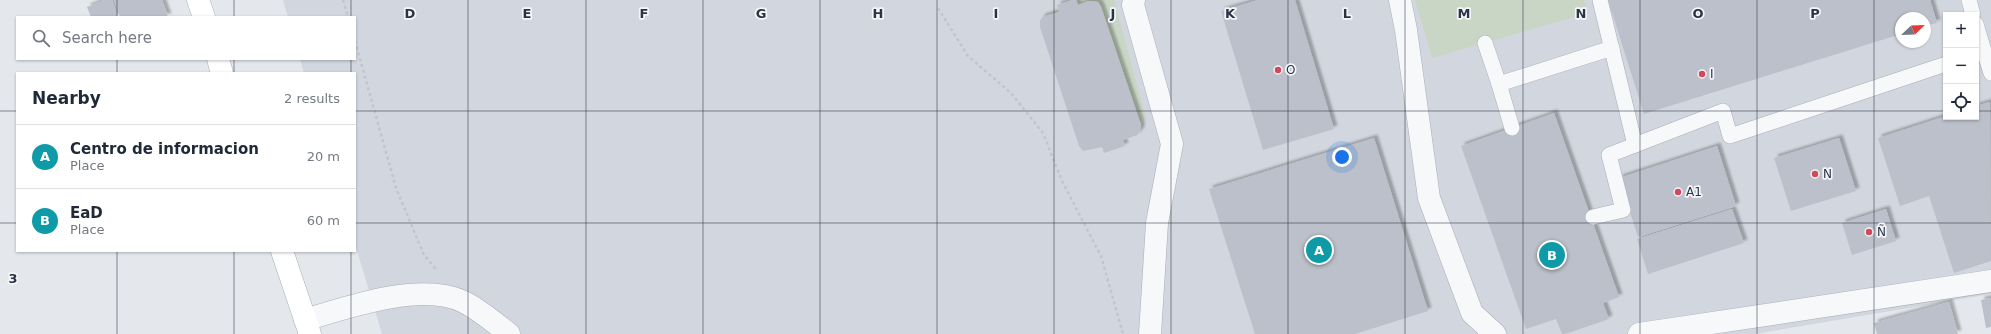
<!DOCTYPE html>
<html lang="en">
<head>
<meta charset="utf-8">
<style>
	:root { --surface:#fff; --page:#f6f6f7; --text:#1f2937; --muted:#747a83; --line:#e0e1e3; --accent:#b45309 }
	body { margin:0; font-family:"DejaVu Sans",sans-serif; background:var(--page); color:var(--text) }
	.controls { position:absolute; right:12px; top:12px; display:grid; overflow:hidden; border-radius:0px; box-shadow:0 1px 3px #0004 }
	.controls button { width:36px; height:36px; display:grid; place-items:center; padding:0; border:0; border-bottom:1px solid var(--line); background:var(--surface); color:var(--text); font:20px sans-serif }
	.compass { position:absolute; left:1895px; top:12px; width:36px; height:36px; border-radius:50%; background:var(--surface); box-shadow:0 1px 3px #0004; rotate:67deg }
	.you { position:absolute; left:1342px; top:157px; width:14px; height:14px; margin:-10px; border:3px solid #fff; border-radius:50%; background:#1a73e8; box-shadow:0 0 0 6px #1a73e833 }
	.badge { display:grid; place-items:center; width:26px; height:26px; border-radius:50%; background:var(--accent); color:#fff; font-size:13px; font-weight:700 }
	.pin { position:absolute; translate:-50% -50%; border:2px solid #fff; box-shadow:0 1px 4px #0006 }
	.list { margin:0; padding:0; list-style:none }
	h2 { display:flex; justify-content:space-between; align-items:center; height:52px; margin:0; padding:0 16px; font-size:17px }
	h2 small { font-size:13px; font-weight:400; color:var(--muted) }
	.list li { display:grid; grid-template-columns:26px 1fr auto; gap:12px; align-items:center; box-sizing:border-box; height:64px; padding:0 16px; border-top:1px solid var(--line) }
	.list b { display:block; font-size:15px; white-space:nowrap }
	.list p { margin:0; font-size:13px; white-space:nowrap; color:var(--muted) }
	.list em { font-size:13px; font-style:normal; color:var(--muted) }
	.icon { flex:none; width:22px; height:22px; fill:none; stroke:currentColor; stroke-width:2; stroke-linecap:round; stroke-linejoin:round }
	.map { position:relative; flex:none; width:1991px; height:334px; overflow:hidden }
	.search { position:absolute; background:var(--surface); box-shadow:0 1px 3px #0004; left:16px; top:16px; width:340px; height:44px; display:flex; align-items:center; gap:10px; box-sizing:border-box; padding:0 14px; border-radius:0px; color:var(--muted); font-size:15px }
	.panel { position:absolute; background:var(--surface); box-shadow:0 1px 3px #0004; left:16px; top:72px; width:340px; height:180px; border-radius:0px }
	.map>svg:first-child { display:block }
	.built { fill:#d2d6de; fill-rule:evenodd }
	.green { fill:#c9d6c5 }
	.building { fill:#bbc0ca; filter:url(#shadow) }
	.lines { fill:none; stroke-linecap:round; stroke-linejoin:round }
	.lane-casing { stroke:#a9aeb7; stroke-width:16 }
	.street-casing { stroke:#a9aeb7; stroke-width:23 }
	.secondary-casing { stroke:#a9aeb7; stroke-width:23 }
	.path { stroke:#c2c5cb; stroke-width:2.5; stroke-dasharray:3 3; stroke-linecap:butt }
	.lane { stroke:#f7f8fa; stroke-width:15 }
	.street { stroke:#f7f8fa; stroke-width:22 }
	.secondary { stroke:#fff; stroke-width:22 }
	.grid { fill:none; stroke:#2b3445; stroke-width:1; stroke-opacity:0.55 }
	.poi-dot { fill:#d1495b; stroke:#f4f6f9; stroke-width:1.5 }
	.labels { text-anchor:middle; stroke-width:3.5; stroke-linejoin:round; paint-order:stroke }
	.poi-label { font-size:12px; fill:#2b3445; stroke:#f4f6f9; text-anchor:start }
	.grid-label { font-size:13px; text-anchor:middle; font-weight:bold; fill:#2b3445; stroke:#f4f6f9; stroke-width:3.5; stroke-linejoin:round; paint-order:stroke }
</style>
</head>
<body>
<div class="map">
<svg width="1991" height="334" viewBox="0 0 1991 334">
	<defs>
		<filter id="shadow"><feDropShadow dx="3.5" dy="-3.5" stdDeviation="1" flood-color="#0004"/></filter>
	</defs>
	<rect width="100%" height="100%" fill="#e4e7ec"/>
	<!-- built -->
	<path class="built" d="M283 0H1991V294L1755 334H382L355 244V73H304L300 59H355V17H288ZM1946 15H1976V117H1946ZM1901 18H1925V42H1901Z"/>
	<!-- green -->
	<g class="green">
		<path d="M1081 0H1114L1146 118 1095 142 1053 9Z"/>
		<path d="M1415 0H1584L1588 13 1432 58Z"/>
	</g>
	<!-- building -->
	<g class="building">
		<path d="M105 0H112L118 17H91L87 7Z"/>
		<path d="M114 0H162L168 17H120Z"/>
		<path d="M1072 0H1076L1078 5 1089 1 1098 2 1101 7 1141 125V130L1137 135 1123 140 1125 146 1104 153 1102 147 1083 151 1079 146 1040 27V21L1042 17 1059 12 1057 5Z"/>
		<path d="M1258 0H1295L1334 129 1263 150 1221 11Z"/>
		<path d="M1608 0H1930L1937 23 1925 26V18H1901V34L1644 114Z"/>
		<path d="M1990 102 1991 261 1954 273 1929 196 1900 206 1878 138 1946 116 1976 117V106Z"/>
		<path d="M1554 113 1619 297 1603 303 1609 319 1565 334H1562L1556 319 1526 329 1461 146Z"/>
		<path d="M1374 138 1428 311 1355 334H1255L1209 189Z"/>
		<path d="M1839 138 1856 191 1791 211 1774 158Z"/>
		<path d="M1717 146 1736 206 1638 237 1619 178Z"/>
		<path d="M1732 209 1744 243 1648 274 1637 239Z"/>
		<path d="M1886 209 1896 241 1852 255 1842 223Z"/>
		<path d="M1991 298V327L1986 328 1981 300Z"/>
		<path d="M1949 302 1958 334H1877L1874 323Z"/>
	</g>
	<g class="lines">
		<!-- lane casing -->
		<g class="lane-casing">
			<g id="lane">
				<path d="M1600 0 1635 145"/>
				<path d="M1969 0 1973 15"/>
				<path d="M1976 24 1984 51 1976 54"/>
				<path d="M1485 43 1499 84"/>
				<path d="M1984 51 1991 73"/>
				<path d="M1512 128 1499 84 1612 48"/>
				<path d="M1593 217 1623 210 1609 155 1723 111 1730 136 1946 64"/>
			</g>
		</g>
		<!-- street casing -->
		<g class="street-casing">
			<g id="street">
				<path d="M1134 0 1133 5 1172 144 1157 223 1150 334"/>
				<path d="M1400 0 1406 30 1429 198 1472 313 1495 334"/>
				<path d="M305 320C347 307 423 281 464 302 480 310 495 323 509 334"/>
				<path d="M1639 334 1991 281"/>
			</g>
		</g>
		<!-- secondary casing -->
		<g class="secondary-casing">
			<g id="secondary">
				<path d="M198 0 204 17"/>
				<path d="M218 59 222 73"/>
				<path d="M282 251 310 334"/>
			</g>
		</g>
		<!-- path -->
		<g class="path">
			<path d="M343 0 348 17"/>
			<path d="M938 8 968 56 1011 93 1043 133 1062 181 1101 256 1123 334"/>
			<path d="M355 41 396 188 424 255 436 269"/>
		</g>
		<!-- lane -->
		<use href="#lane" class="lane"/>
		<!-- street -->
		<use href="#street" class="street"/>
		<!-- secondary -->
		<use href="#secondary" class="secondary"/>
	</g>
	<!-- grid -->
	<path class="grid" d="M117 0V17M234 0V17M351 0V17M468 0V334M586 0V334M703 0V334M820 0V334M937 0V334M1054 0V334M1171 0V334M1288 0V334M1405 0V334M1523 0V334M1640 0V334M1757 0V334M1874 0V334M117 59V73M234 59V73M351 59V73M0 111H17M355 111H1946M1976 111H1991M0 223H17M355 223H1991M117 251V334M234 251V334M351 251V334"/>
	<!-- markers -->
	<g class="poi-dot">
		<circle cx="1278" cy="70" r="4"/>
		<circle cx="1702" cy="74" r="4"/>
		<circle cx="1815" cy="174" r="4"/>
		<circle cx="1678" cy="192" r="4"/>
		<circle cx="1869" cy="232" r="4"/>
	</g>
	<g class="labels">
		<!-- poi labels -->
		<g class="poi-label">
			<text x="1286" y="74">O</text>
			<text x="1710" y="78">I</text>
			<text x="1823" y="178">N</text>
			<text x="1686" y="196">A1</text>
			<text x="1877" y="236">Ñ</text>
		</g>
	</g>
	<g class="grid-label">
		<text x="410" y="18">D</text>
		<text x="527" y="18">E</text>
		<text x="644" y="18">F</text>
		<text x="761" y="18">G</text>
		<text x="878" y="18">H</text>
		<text x="996" y="18">I</text>
		<text x="1113" y="18">J</text>
		<text x="1230" y="18">K</text>
		<text x="1347" y="18">L</text>
		<text x="1464" y="18">M</text>
		<text x="1581" y="18">N</text>
		<text x="1698" y="18">O</text>
		<text x="1815" y="18">P</text>
		<text x="13" y="283">3</text>
	</g>
</svg>
<div class="controls">
<button>+</button>
<button>−</button>
<button><svg class="icon" aria-label="locate" viewBox="0 0 24 24"><circle cx="12" cy="12" r="6"/><path d="M12 2v4M12 18v4M2 12h4M18 12h4"/></svg></button>
</div>
<svg class="compass" viewBox="-18 -18 36 36"><path d="M0-13l5 13h-10z" fill="#e53935"/><path d="M0 13l5-13h-10z" fill="#747a83"/></svg>
<div class="you"></div>
<div class="pin badge" style="left:1319px;top:250px;background:#0f9aa8">A</div>
<div class="pin badge" style="left:1552px;top:255px;background:#0f9aa8">B</div>
<div class="search"><svg class="icon" aria-label="search" viewBox="0 0 24 24"><circle cx="10" cy="10" r="6"/><path d="M15 15l6 6"/></svg>Search here</div>
<section class="panel">
<h2>Nearby<small>2 results</small></h2>
<ul class="list">
<li><span class="badge" style="background:#0f9aa8">A</span><div><b>Centro de informacion</b><p>Place</p></div><em>20 m</em></li>
<li><span class="badge" style="background:#0f9aa8">B</span><div><b>EaD</b><p>Place</p></div><em>60 m</em></li>
</ul>
</section>
</div>
</body>
</html>
